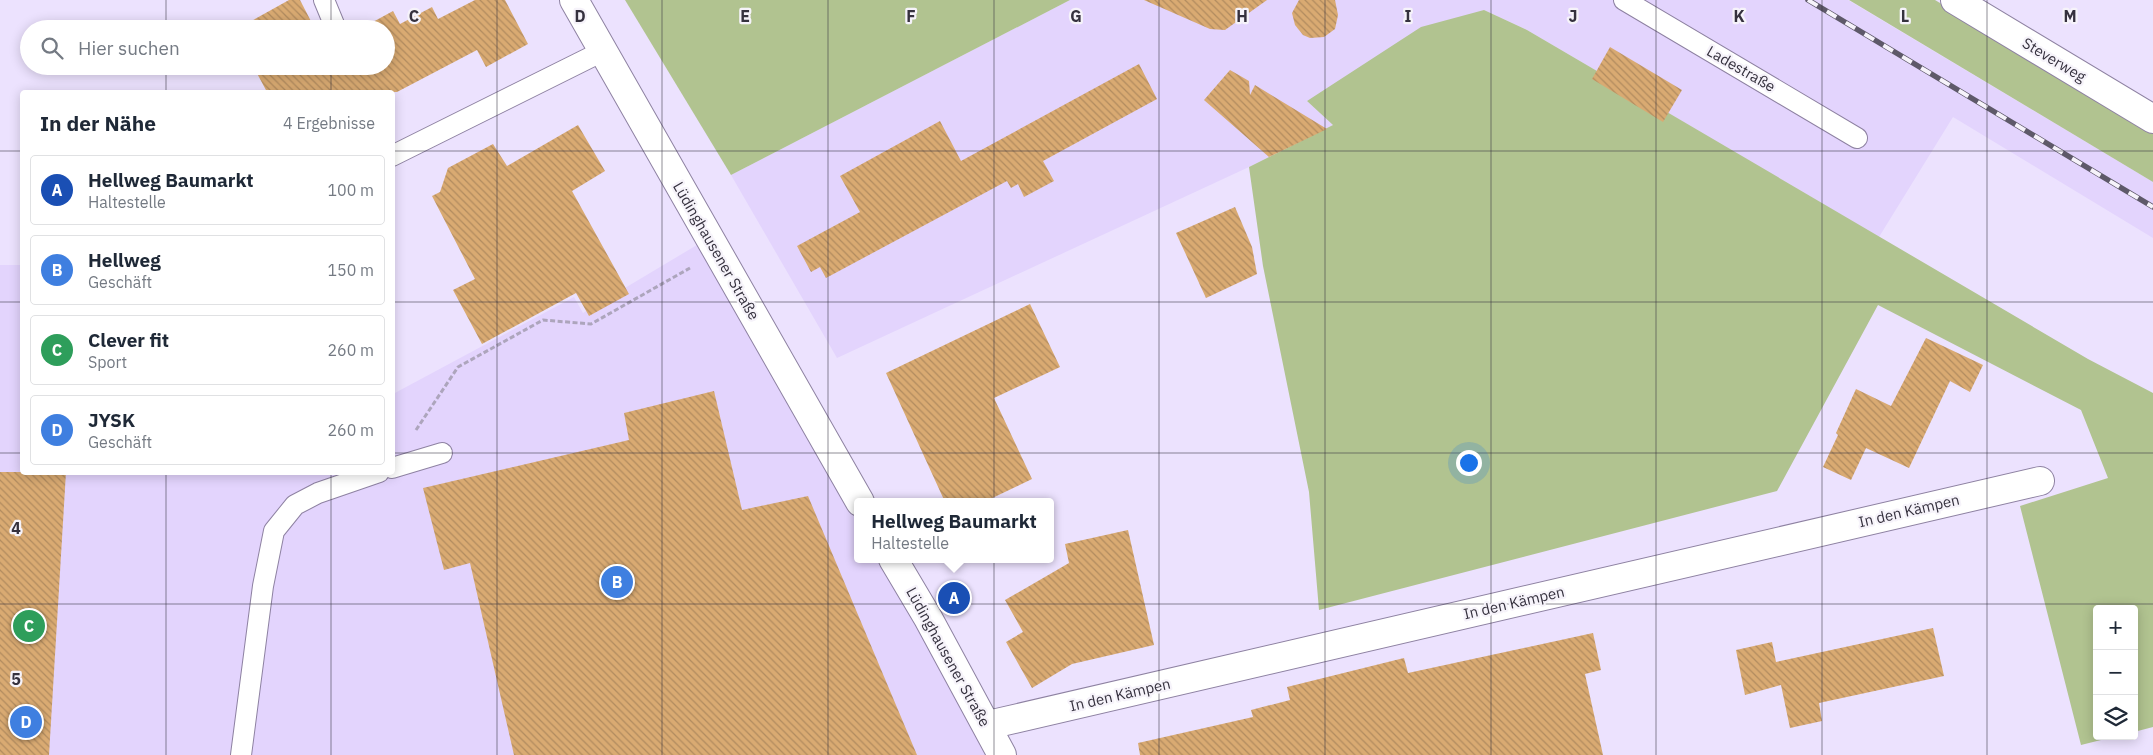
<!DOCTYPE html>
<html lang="de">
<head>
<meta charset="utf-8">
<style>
	:root { --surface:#fff; --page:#f6f6f7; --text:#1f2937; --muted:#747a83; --line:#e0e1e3; --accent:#ea580c }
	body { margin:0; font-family:"IBM Plex Sans",sans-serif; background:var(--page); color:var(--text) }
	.controls { position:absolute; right:15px; bottom:15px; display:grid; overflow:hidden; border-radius:5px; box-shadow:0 2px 12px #0003 }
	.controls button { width:45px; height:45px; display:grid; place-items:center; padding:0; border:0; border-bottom:1px solid var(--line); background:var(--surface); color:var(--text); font:25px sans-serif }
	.you { position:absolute; left:1468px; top:462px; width:18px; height:18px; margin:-12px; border:4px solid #fff; border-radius:50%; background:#1a73e8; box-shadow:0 0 0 8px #1a73e833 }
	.badge { display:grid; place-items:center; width:32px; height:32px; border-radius:50%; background:var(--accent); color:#fff; font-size:16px; font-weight:700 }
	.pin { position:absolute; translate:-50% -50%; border:2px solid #fff; box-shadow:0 1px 5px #0006 }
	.popup { position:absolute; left:854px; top:498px; width:200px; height:65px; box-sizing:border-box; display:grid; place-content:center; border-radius:5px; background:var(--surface); filter:drop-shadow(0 1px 4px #0005); font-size:16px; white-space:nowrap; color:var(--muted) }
	.popup b { font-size:19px; color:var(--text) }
	.popup::after { content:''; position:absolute; left:50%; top:100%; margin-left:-10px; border:10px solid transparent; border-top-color:var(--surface) }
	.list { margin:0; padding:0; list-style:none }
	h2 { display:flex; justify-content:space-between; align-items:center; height:65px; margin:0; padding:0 20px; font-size:21px }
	h2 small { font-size:16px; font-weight:400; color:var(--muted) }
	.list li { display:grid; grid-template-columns:32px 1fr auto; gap:15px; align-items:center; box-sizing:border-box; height:70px; margin:0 10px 10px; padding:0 10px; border:1px solid var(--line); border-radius:5px }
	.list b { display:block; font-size:19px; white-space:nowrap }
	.list p { margin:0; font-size:16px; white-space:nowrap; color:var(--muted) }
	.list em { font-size:16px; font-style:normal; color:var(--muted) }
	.icon { flex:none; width:28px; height:28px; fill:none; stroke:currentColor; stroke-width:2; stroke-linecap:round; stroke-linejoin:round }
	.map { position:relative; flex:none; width:2153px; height:755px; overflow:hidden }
	.search { position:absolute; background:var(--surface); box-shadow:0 2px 12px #0003; left:20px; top:20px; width:375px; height:55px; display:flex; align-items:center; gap:12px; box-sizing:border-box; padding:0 18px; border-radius:28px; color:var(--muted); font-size:19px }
	.panel { position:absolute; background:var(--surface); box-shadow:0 2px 12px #0003; left:20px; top:90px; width:375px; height:385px; border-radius:5px }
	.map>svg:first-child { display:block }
	.built { fill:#e3d4fd }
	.green { fill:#b1c390 }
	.building { fill:url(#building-back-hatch) }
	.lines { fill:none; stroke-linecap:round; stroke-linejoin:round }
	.service-casing { stroke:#8e82a2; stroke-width:22 }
	.minor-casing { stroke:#8e82a2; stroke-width:30 }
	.tertiary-casing { stroke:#8e82a2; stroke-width:30 }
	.path { stroke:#ada5bc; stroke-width:3; stroke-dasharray:5 2.5; stroke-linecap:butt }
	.service { stroke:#fff; stroke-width:20 }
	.minor { stroke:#fff; stroke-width:28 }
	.tertiary { stroke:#fff; stroke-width:28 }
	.rail-casing { stroke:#5e5969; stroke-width:5.5 }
	.rail { stroke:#f6f3fa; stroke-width:4; stroke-dasharray:11; stroke-linecap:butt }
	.grid { fill:none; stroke:#35313e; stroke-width:1; stroke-opacity:0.55 }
	.labels { text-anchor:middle; stroke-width:4.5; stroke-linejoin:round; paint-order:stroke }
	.street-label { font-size:15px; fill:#35313e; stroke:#f6f3fa }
	.grid-label { font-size:16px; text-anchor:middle; font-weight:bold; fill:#35313e; stroke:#f6f3fa; stroke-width:4.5; stroke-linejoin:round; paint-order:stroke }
</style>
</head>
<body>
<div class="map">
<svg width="2153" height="755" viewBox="0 0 2153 755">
	<defs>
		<pattern id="building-back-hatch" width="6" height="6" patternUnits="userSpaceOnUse" patternTransform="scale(1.25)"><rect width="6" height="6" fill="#d9aa72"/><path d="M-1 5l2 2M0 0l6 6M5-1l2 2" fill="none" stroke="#b18b5f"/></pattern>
	</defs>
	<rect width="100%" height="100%" fill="#ece2fe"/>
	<!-- built -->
	<g class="built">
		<path d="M1070 0H1848L2153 182V238L1953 117 1879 237 1527 30 1484 10 1307 101 1333 125 1249 167 837 358 731 175Z"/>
		<path d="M712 236 858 502V559H894L1000 755H0V265H22V472H392L393 394 574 297 583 313Z"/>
	</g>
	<!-- green -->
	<g class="green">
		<path d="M625 0H1070L731 175Z"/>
		<path d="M1849 0H1935L2153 131V182Z"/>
		<path d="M1484 10 1527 30 2088 359 2153 393V727L2134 732V609H2097V736H2117L2081 745 2020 506 2108 478 2081 410 1878 305 1777 491 1319 610 1309 492 1263 266 1249 167 1333 125 1307 101 1421 27Z"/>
	</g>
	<!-- building -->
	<g class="building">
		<path d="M289 0H300L315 29H237Z"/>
		<path d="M475 0H505L528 44 486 67 477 50 397 92H267L253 66H386V29H360L393 11 400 24 432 7 438 19Z"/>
		<path d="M1144 0H1267L1225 30 1210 29Z"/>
		<path d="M1299 0H1335L1338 15 1335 29 1324 37 1310 38 1303 35 1295 25 1292 13Z"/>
		<path d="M1610 47 1682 90 1663 122 1592 79Z"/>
		<path d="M1139 64 1157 99 1043 161 1054 181 1024 197 1018 184 1011 188 1007 181 826 278 820 267 811 272 797 246 860 212 840 176 940 121 961 161Z"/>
		<path d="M1230 70 1249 81 1250 95 1255 85 1327 129 1269 157 1204 100Z"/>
		<path d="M578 125 605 171 572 191 629 294 589 316 576 293 482 344 453 290 475 279 432 196 440 192 448 168 493 144 507 166Z"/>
		<path d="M1235 207 1252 247 1257 274 1206 298 1176 233Z"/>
		<path d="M1030 304 1060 367 994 398 1032 479 984 502H945L886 373Z"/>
		<path d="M1926 338 1983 365 1970 392 1950 381 1909 468 1866 448 1851 480 1823 467 1838 435 1836 433 1856 389 1891 406Z"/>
		<path d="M714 391 742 510 808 496 917 755H514L470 563 444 570 423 488 629 440 624 413Z"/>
		<path d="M0 472H66L49 755H0Z"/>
		<path d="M1128 530 1154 645 1072 664 1032 688 1006 642 1023 632 1005 600 1069 563 1065 544Z"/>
		<path d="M1933 628 1944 676 1819 703 1822 721 1790 728 1781 685 1745 695 1736 650 1772 642 1776 662Z"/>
		<path d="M1593 633 1601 670 1585 674 1603 755H1140L1138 743 1253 717 1251 710 1290 700 1287 687 1404 658 1408 673Z"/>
	</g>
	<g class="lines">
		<!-- service casing -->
		<g class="service-casing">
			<g id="service">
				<path d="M324 0 336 29"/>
				<path d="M1624 0 1857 138"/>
				<path d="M392 156 603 51"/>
				<path d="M392 468 442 453"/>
				<path d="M241 755 263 586 274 531 295 505 318 493 379 472"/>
			</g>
		</g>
		<!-- minor casing -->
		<g class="minor-casing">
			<g id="minor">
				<path d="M1955 0 2153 119"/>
				<path d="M988 725 2040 481"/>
			</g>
		</g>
		<!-- tertiary casing -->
		<g class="tertiary-casing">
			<g id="tertiary">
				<path d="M574 0 860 502"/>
				<path d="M893 559 928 618 1002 755"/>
			</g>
		</g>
		<!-- path -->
		<path class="path" d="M416 430 458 367 543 320 591 324 690 268"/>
		<!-- service -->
		<use href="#service" class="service"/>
		<!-- minor -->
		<use href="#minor" class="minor"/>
		<!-- tertiary -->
		<use href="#tertiary" class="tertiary"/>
		<!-- rail casing -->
		<g class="rail-casing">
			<path id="rail" d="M1808 0 2153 207"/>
		</g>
		<!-- rail -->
		<use href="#rail" class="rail"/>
	</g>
	<!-- grid -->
	<path class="grid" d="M166 0V29M331 0V29M497 0V755M662 0V755M828 0V755M994 0V755M1159 0V755M1325 0V755M1491 0V755M1656 0V755M1822 0V755M1987 0V755M166 66V92M331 66V92M0 151H22M392 151H2153M0 302H22M392 302H2153M0 453H22M392 453H2153M166 472V755M331 472V755M0 604H2153"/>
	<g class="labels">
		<!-- street labels -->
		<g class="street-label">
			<text transform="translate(2054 60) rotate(31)" y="5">Steverweg</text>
			<text transform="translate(1741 69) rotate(30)" y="5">Ladestraße</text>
			<text transform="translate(716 251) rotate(60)" y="5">Lüdinghausener Straße</text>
			<text transform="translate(1909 511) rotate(-13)" y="5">In den Kämpen</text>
			<text transform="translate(1514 603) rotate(-13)" y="5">In den Kämpen</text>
			<text transform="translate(948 657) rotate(61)" y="5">Lüdinghausener Straße</text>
			<text transform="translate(1120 695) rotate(-13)" y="5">In den Kämpen</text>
		</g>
	</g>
	<g class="grid-label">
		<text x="414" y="22">C</text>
		<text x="580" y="22">D</text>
		<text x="745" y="22">E</text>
		<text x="911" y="22">F</text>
		<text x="1076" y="22">G</text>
		<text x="1242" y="22">H</text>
		<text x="1408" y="22">I</text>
		<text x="1573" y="22">J</text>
		<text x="1739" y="22">K</text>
		<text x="1905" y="22">L</text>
		<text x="2070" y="22">M</text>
		<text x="16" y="534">4</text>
		<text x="16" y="685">5</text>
	</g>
</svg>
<div class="controls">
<button>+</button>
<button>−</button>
<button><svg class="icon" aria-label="layers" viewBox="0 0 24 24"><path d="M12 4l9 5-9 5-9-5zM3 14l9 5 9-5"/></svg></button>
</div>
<div class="you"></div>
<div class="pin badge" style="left:954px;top:598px;background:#1a4fb4">A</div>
<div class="popup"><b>Hellweg Baumarkt</b>Haltestelle</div>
<div class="pin badge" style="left:617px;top:582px;background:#3f7fe0">B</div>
<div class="pin badge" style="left:29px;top:626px;background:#2e9e5b">C</div>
<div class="pin badge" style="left:26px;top:722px;background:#3f7fe0">D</div>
<div class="search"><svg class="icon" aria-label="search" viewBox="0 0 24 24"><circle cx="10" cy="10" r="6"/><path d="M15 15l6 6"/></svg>Hier suchen</div>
<section class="panel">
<h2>In der Nähe<small>4 Ergebnisse</small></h2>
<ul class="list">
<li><span class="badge" style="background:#1a4fb4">A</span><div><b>Hellweg Baumarkt</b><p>Haltestelle</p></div><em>100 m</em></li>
<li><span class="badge" style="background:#3f7fe0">B</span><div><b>Hellweg</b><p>Geschäft</p></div><em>150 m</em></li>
<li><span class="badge" style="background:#2e9e5b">C</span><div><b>Clever fit</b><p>Sport</p></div><em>260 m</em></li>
<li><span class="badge" style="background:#3f7fe0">D</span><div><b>JYSK</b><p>Geschäft</p></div><em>260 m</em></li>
</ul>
</section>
</div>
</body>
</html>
